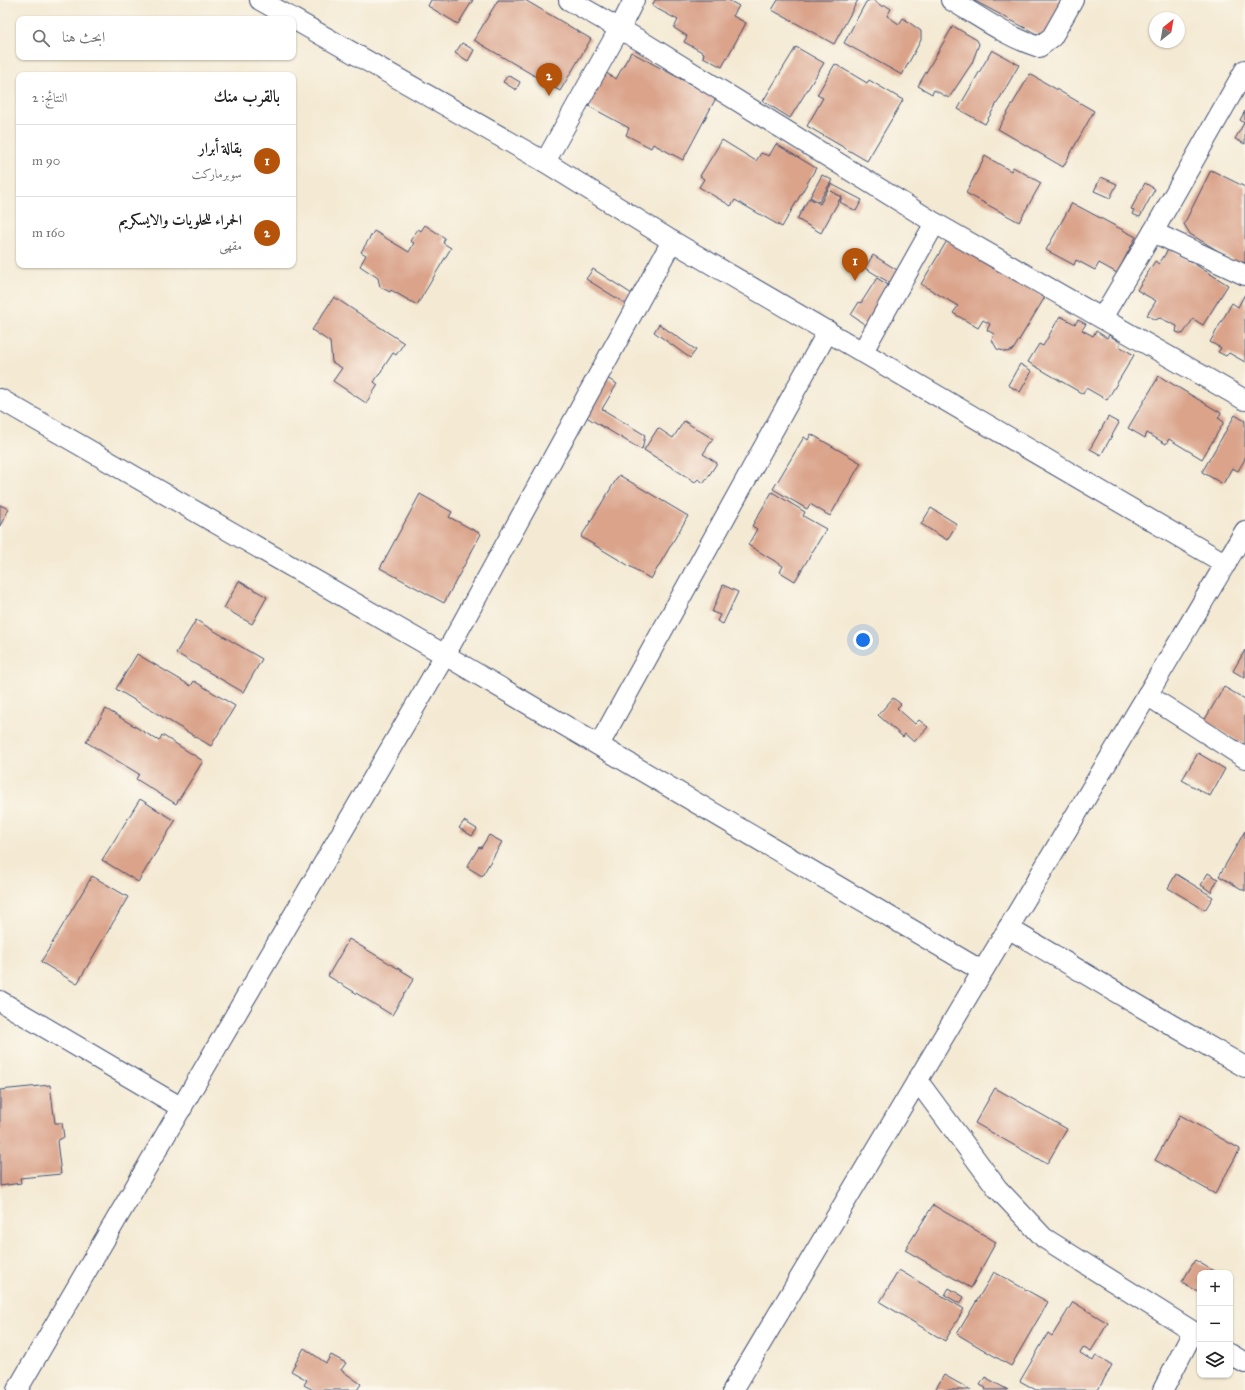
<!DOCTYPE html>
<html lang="ar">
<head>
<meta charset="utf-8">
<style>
	:root { --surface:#fff; --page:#f2f2f2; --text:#222; --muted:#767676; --line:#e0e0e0; --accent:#b45309 }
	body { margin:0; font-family:"IM FELL Great Primer",Amiri,serif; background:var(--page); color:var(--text); direction:rtl }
	.controls { position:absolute; right:12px; bottom:12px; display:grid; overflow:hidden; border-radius:8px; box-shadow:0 1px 3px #0004 }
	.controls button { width:36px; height:36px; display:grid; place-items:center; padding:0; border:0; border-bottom:1px solid var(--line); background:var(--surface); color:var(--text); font:20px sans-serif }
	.compass { position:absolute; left:1149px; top:12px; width:36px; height:36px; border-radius:50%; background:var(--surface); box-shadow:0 1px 3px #0004; rotate:31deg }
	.you { position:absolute; left:863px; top:640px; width:14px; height:14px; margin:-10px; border:3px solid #fff; border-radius:50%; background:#1a73e8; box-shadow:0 0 0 6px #1a73e833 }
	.badge { display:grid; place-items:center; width:26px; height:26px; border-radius:50%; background:var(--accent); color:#fff; font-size:13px; font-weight:700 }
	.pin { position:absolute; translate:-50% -33px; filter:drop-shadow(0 1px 2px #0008) }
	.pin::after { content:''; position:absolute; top:21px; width:14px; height:12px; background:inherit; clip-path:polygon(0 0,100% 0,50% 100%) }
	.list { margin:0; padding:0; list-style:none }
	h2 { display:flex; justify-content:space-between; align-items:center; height:52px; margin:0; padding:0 16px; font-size:17px }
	h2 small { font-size:13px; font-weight:400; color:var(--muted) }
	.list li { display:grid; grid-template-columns:26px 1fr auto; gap:12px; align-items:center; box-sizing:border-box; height:72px; padding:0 16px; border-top:1px solid var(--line) }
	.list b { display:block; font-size:15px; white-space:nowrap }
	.list p { margin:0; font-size:13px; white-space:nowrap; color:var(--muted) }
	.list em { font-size:13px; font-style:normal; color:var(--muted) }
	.icon { flex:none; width:22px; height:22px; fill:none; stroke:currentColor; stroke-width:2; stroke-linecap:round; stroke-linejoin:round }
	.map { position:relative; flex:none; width:1245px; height:1390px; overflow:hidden; direction:ltr }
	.search { position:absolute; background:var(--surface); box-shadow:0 1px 3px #0004; left:16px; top:16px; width:280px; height:44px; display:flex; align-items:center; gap:10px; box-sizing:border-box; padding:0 14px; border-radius:8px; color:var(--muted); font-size:15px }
	.panel { position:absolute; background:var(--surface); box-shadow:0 1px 3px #0004; left:16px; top:72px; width:280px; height:196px; border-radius:8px; direction:rtl }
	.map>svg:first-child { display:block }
	.building { fill:#daa38a }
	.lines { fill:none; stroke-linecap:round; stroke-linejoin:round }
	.street-casing { stroke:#3c4b70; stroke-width:22 }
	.street { stroke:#fff; stroke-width:20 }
</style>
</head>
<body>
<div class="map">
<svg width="1245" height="1390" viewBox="0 0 1245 1390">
	<rect width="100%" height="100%" fill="#fbf7ec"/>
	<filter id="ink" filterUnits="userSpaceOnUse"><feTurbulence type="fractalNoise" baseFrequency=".025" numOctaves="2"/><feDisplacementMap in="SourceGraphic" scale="8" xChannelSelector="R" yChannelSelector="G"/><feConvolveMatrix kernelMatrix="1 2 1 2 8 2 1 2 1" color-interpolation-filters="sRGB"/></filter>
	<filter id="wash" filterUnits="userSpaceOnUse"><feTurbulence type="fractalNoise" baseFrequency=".012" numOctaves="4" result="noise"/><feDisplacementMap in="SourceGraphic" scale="16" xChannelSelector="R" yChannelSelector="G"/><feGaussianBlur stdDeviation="0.9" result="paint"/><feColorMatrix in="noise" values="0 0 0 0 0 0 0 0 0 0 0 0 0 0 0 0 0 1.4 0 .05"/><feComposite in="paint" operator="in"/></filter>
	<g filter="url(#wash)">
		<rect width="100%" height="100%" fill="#f4ead4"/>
		<g id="blocks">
			<!-- building -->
			<g class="building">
				<path d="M431 0H473L458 24 428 6Z"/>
				<path d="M498 0H525L591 39 560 91 474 40Z"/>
				<path d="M655 0H728L739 6 733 16 746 23 722 67 703 57 704 53 684 42 687 36 674 28 678 20 652 6Z"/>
				<path d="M778 0H858L834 44 772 10Z"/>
				<path d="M870 0H873L883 7 885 5 891 9 887 16 899 24 903 18 921 31V40L902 75 844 43 866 2Z"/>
				<path d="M973 0H1067L1046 39Z"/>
				<path d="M953 26 977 40 979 44 972 63 949 98 934 90 932 94 918 86Z"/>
				<path d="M462 43 474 50 468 61 455 53Z"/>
				<path d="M796 47 824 63 790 118 763 101Z"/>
				<path d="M992 50 1019 65 985 124 958 109Z"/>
				<path d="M631 52 716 98 683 160 653 144 651 148 626 135 629 128 585 104 603 71 616 79Z"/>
				<path d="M835 64 867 83 869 80 903 100 867 161 807 126 823 98 817 95Z"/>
				<path d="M1030 74 1094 111 1063 167 998 129Z"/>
				<path d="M508 75 520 82 516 90 503 82Z"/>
				<path d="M1245 111V144L1235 139 1244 123 1240 120Z"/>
				<path d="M722 140 756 161 761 153 769 156 776 144 816 168 782 227 735 200 731 206 699 187 704 179 700 176Z"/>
				<path d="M985 156 1011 171 1013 167 1041 183 1019 222 966 193Z"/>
				<path d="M1211 170 1245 187V262L1240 264 1190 234 1184 224Z"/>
				<path d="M822 175 832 180 819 202 810 197Z"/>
				<path d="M1101 177 1117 184 1110 198 1094 191Z"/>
				<path d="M1145 183 1155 189 1140 217 1132 214 1134 210 1131 209Z"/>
				<path d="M831 184 862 200 856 211 840 202 842 197 831 191 841 197 821 233 797 219 809 198 820 204Z"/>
				<path d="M1072 203 1136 237 1117 273 1099 263 1095 270 1076 260 1074 265 1046 250Z"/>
				<path d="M425 225 445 238 443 243 451 248 417 305 391 290 390 292 380 287 378 278 360 266 366 255 361 252 374 231 409 252 414 243 410 241 418 229 421 231Z"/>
				<path d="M948 239 1045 297 1013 350 1007 352 997 349 992 340 994 334 987 330 990 324 983 320 978 328 953 313 958 306 921 284Z"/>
				<path d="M1169 248 1228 285 1203 325 1193 319 1183 334 1176 332 1177 326 1160 318 1155 320 1147 315 1156 301 1137 290 1155 261 1159 264Z"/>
				<path d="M873 255 902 273 895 286 865 268Z"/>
				<path d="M593 269 632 294 626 304 586 279Z"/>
				<path d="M877 278 891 287 867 326 851 315 859 302 861 303Z"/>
				<path d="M1245 294V362L1229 353 1226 356 1218 352 1221 348 1210 342 1232 303 1238 307Z"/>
				<path d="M334 297 404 343 396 355 393 353 374 382 378 385 366 403 333 381 342 368 332 362 330 342 312 330Z"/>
				<path d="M1060 316 1075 324 1078 320 1086 324 1082 330 1093 336 1096 331 1107 338 1109 335 1121 343 1119 346 1134 355 1107 400 1086 388 1083 394 1028 362 1039 344 1043 346Z"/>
				<path d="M659 324 696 350 690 358 654 332Z"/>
				<path d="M1020 364 1032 371 1020 392 1008 385Z"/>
				<path d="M1159 376 1221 413 1218 418 1224 422 1202 459 1169 439 1166 444 1147 433 1145 438 1128 428Z"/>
				<path d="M605 377 617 384 602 409 645 435 642 450 583 415Z"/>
				<path d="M1235 415 1245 421V459L1238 471 1232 468 1223 484 1202 472Z"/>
				<path d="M1108 417 1119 423 1101 455 1090 449Z"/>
				<path d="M684 421 713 439 703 454 717 463 704 483 698 479 695 482 644 450 658 428 673 438Z"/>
				<path d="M811 434 861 463 830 516 810 504 807 509 773 489 804 437 808 440Z"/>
				<path d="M619 475 688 516 651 579 581 537Z"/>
				<path d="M772 492 805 512 803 516 826 529 795 581 780 572 783 566 748 545 757 529 752 526Z"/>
				<path d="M420 494 452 512 449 517 481 534 444 603 380 568Z"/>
				<path d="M0 505 9 509 0 526Z"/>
				<path d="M931 508 957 524 947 540 921 524Z"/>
				<path d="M239 581 267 597 252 624 224 608Z"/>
				<path d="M723 585 738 592 723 624 717 621 720 615 712 612Z"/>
				<path d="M196 620 262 659 243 692 176 653Z"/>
				<path d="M1245 650V678L1233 671Z"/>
				<path d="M137 654 191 686 194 681 235 706 211 746 116 689Z"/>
				<path d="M1224 687 1245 699V745L1204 721Z"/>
				<path d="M893 698 901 704 897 708 915 724 919 720 928 727 914 742 905 734 903 737 878 715Z"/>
				<path d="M106 709 159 741 162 735 203 761 176 804 136 779 139 774 86 742Z"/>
				<path d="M1198 753 1225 769 1210 796 1182 780Z"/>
				<path d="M140 799 175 821 138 882 102 860Z"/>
				<path d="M464 821 477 829 472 836 459 828Z"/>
				<path d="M1245 831V891L1219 876Z"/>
				<path d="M489 835 502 842 482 876 467 867 479 847 481 848Z"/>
				<path d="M1208 873 1218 879 1211 892 1201 885Z"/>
				<path d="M1176 874 1213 897 1205 910 1168 888Z"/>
				<path d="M92 876 128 897 77 984 41 962Z"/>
				<path d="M349 939 414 978 392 1015 328 976Z"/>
				<path d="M50 1085 55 1123H62L64 1137 57 1141 61 1174 20 1178 21 1183 0 1186V1090Z"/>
				<path d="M995 1088 1067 1129 1047 1164 975 1123Z"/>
				<path d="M1180 1115 1240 1149 1215 1194 1155 1160Z"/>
				<path d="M933 1205 996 1242 971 1288 905 1250Z"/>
				<path d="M1195 1260 1217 1273H1200V1293L1182 1282Z"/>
				<path d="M899 1270 964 1309 945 1341 880 1302Z"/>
				<path d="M994 1272 1048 1302 1011 1366 957 1334Z"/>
				<path d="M949 1288 964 1297 960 1304 945 1295Z"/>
				<path d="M1073 1302 1108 1323 1091 1351 1084 1347 1080 1353 1093 1361 1096 1355 1112 1365 1098 1390H1036L1020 1381 1048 1333 1052 1336Z"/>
				<path d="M304 1348 326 1363 331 1355 346 1363 341 1370 361 1384 357 1390H313L304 1385 307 1380 291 1371Z"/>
				<path d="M944 1375 971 1390H935Z"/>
				<path d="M985 1377 1008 1390H985L986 1388 980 1385Z"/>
			</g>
		</g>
	</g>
	<g filter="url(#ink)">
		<use href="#blocks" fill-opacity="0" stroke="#3c4b70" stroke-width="1"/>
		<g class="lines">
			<!-- street casing -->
			<g class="street-casing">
				<g id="street">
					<path d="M260 0 545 162 672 241 1226 564"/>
					<path d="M569 0 641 41 935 223 1245 400"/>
					<path d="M951 0C980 17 1007 37 1039 47L1052 37 1073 0"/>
					<path d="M545 162 620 28 634 0"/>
					<path d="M1153 232 1245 275"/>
					<path d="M1102 318 1153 232 1245 70"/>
					<path d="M863 351 935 223"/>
					<path d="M0 399 445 655 982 971"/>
					<path d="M1147 695 1245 758"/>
					<path d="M599 745 828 331"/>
					<path d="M1008 928 1170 1024 1245 1067"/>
					<path d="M0 1001 182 1108"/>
					<path d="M917 1080 997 1188 1044 1238 1200 1336"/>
					<path d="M1230 1354 1245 1363"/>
					<path d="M17 1390 445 655 672 241"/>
					<path d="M733 1390 1245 531"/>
					<path d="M1163 1390 1193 1332"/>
				</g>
			</g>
			<!-- street -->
			<use href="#street" class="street"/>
		</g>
	</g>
</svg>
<div class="controls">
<button>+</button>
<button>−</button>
<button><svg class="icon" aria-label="layers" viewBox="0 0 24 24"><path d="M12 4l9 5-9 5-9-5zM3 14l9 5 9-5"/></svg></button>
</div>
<svg class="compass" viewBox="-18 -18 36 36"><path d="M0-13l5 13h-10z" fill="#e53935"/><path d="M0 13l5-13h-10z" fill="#767676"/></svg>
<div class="you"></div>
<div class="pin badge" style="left:855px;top:281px">1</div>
<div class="pin badge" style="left:549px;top:96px">2</div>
<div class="search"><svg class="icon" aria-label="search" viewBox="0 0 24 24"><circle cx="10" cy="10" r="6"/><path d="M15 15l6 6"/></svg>ابحث هنا</div>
<section class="panel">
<h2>بالقرب منك<small>النتائج: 2</small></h2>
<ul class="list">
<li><span class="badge">1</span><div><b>بقالة أبرار</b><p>سوبرماركت</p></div><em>90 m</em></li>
<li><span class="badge">2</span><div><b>الحمراء للحلويات والايسكريم</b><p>مقهى</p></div><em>160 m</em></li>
</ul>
</section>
</div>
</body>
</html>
